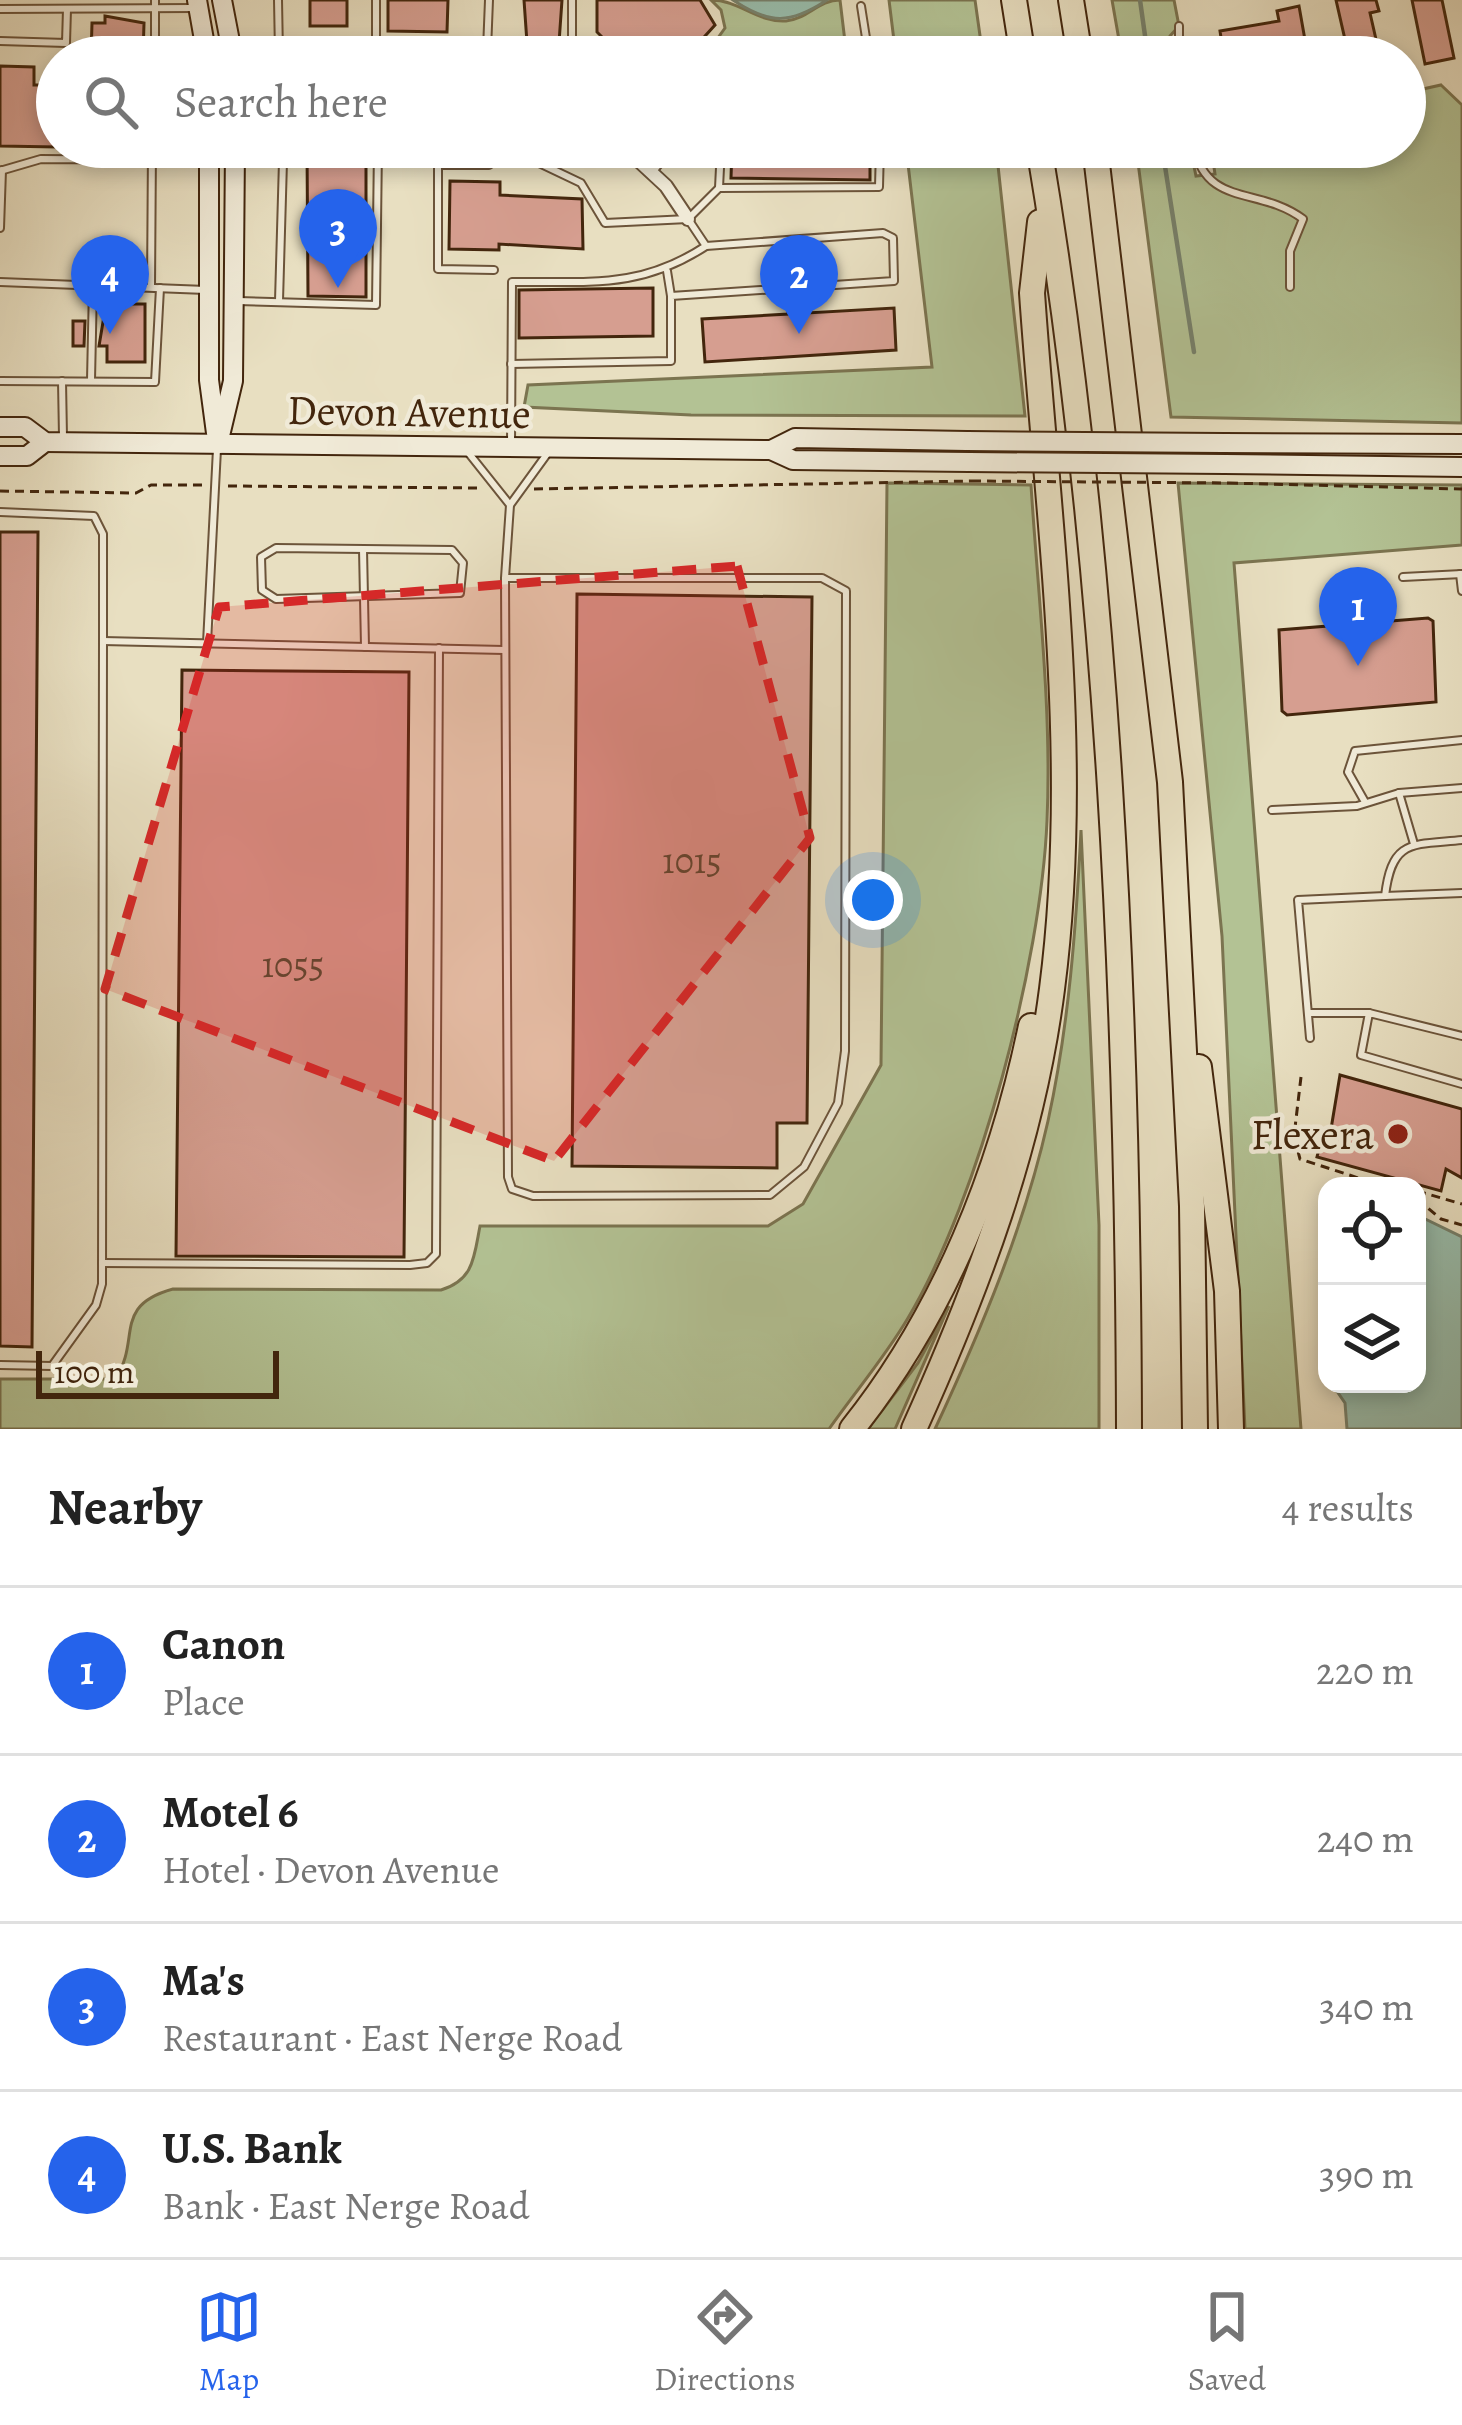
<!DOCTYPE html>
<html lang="en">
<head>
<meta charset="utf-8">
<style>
	:root { --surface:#fff; --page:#f6f6f6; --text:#222; --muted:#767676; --line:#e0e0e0; --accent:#2563eb }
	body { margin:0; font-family:Alegreya,serif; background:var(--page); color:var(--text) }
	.controls { position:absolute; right:36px; bottom:36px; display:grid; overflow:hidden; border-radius:24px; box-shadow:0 6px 18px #0003 }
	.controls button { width:108px; height:108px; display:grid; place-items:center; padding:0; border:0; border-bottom:3px solid var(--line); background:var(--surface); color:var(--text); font:60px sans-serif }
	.scale { position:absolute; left:36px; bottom:30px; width:243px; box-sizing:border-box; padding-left:12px; border:6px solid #43260d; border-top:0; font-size:33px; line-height:42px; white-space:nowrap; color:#43260d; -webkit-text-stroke:9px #f0ead7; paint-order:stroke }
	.you { position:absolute; left:873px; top:900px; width:42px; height:42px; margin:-30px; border:9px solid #fff; border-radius:50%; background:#1a73e8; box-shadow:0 0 0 18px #1a73e833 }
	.badge { display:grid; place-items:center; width:78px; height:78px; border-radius:50%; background:var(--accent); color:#fff; font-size:39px; font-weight:700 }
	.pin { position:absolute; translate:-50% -99px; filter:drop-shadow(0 3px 6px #0008) }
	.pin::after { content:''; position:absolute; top:63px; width:42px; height:36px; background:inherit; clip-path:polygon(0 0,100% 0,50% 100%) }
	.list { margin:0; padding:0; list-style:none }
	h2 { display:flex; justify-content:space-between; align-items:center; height:156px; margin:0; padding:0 48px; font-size:51px }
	h2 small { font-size:39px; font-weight:400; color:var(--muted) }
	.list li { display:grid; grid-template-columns:78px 1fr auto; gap:36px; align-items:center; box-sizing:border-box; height:168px; padding:0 48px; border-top:3px solid var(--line) }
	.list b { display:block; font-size:45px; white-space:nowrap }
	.list p { margin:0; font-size:39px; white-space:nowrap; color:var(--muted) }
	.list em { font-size:39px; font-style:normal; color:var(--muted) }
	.icon { flex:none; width:66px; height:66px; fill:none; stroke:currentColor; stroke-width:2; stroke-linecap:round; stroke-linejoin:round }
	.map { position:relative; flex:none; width:1462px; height:1429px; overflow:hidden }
	.search { position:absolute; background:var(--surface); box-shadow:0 6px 18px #0003; left:36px; right:36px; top:36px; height:132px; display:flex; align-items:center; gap:30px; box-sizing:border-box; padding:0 42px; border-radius:66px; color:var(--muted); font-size:45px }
	.sheet { height:828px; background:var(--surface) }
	nav { display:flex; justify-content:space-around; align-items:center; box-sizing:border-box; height:168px; border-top:3px solid var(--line); background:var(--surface); font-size:33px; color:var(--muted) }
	nav a { display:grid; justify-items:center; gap:6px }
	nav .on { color:var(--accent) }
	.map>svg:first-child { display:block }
	.green { fill:#b3c294; stroke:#7b7450; stroke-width:3 }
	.water { fill:#98bdac; stroke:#76816c; stroke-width:3 }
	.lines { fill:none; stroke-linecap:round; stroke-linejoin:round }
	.stream { stroke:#76816c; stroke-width:4.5 }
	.building { fill:#d69e90; stroke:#43260d; stroke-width:3 }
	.lane-casing { stroke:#6c543a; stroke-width:10 }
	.street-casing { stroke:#6c543a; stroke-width:16 }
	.secondary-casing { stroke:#43260d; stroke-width:22 }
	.highway-casing { stroke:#43260d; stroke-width:28 }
	.path { stroke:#43260d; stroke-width:3; stroke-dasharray:9 6; stroke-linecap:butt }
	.lane { stroke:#f0ead7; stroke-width:6 }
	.street { stroke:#f0ead7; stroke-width:12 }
	.secondary { stroke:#f0ead7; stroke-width:18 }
	.highway { stroke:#e8dfc1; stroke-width:24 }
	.secondary-bridge-casing { stroke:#43260d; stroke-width:22; stroke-linecap:butt }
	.path-bridge { stroke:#43260d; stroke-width:3; stroke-dasharray:9 6; stroke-linecap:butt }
	.secondary-bridge { stroke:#f0ead7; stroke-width:18 }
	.marked { fill:#d62828; fill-opacity:0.2; stroke:#d62828; stroke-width:9; stroke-dasharray:24 15; stroke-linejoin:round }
	.poi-dot { fill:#8f2418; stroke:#f0ead7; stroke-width:4.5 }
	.labels { text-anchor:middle; stroke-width:9; stroke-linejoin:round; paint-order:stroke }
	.number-label { font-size:36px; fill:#68442e }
	.street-label { font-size:42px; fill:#43260d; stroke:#f0ead7 }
	.poi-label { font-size:42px; fill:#43260d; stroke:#f0ead7; text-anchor:end }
</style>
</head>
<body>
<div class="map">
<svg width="1462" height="1429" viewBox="0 0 1462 1429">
	<rect width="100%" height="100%" fill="#e8dfc1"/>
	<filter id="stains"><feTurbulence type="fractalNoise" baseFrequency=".00167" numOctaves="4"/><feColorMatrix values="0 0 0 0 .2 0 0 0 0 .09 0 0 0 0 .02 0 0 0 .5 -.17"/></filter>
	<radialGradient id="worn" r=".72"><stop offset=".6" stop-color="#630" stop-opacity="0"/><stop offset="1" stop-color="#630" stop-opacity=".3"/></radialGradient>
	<!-- green -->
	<g class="green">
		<path d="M711 0C739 0 758 23 786 21 807 19 819 0 840 0L846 50 710 49 725 28 721 10Z"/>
		<path d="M889 0H975L983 57H896Z"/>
		<path d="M1112 0H1174L1179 26 1170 36 1173 57H1122Z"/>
		<path d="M1441 85 1462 105V423L1171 417 1136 147H1190L1196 176 1215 174 1211 147H1405V93Z"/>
		<path d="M906 147H996L1025 416 691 415 524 407 528 385 932 367Z"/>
		<path d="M887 483 1031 485C1038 596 1052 710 1047 821 1041 962 980 1197 908 1318 885 1357 855 1392 829 1429H0V1379H115C142 1340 111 1306 173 1289L441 1290C474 1280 474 1257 480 1226H768L803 1204 881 1065Z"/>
		<path d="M1178 483 1462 485V545L1234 563 1301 1429H1245L1222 936Z"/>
		<path d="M1081 830 1099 1225V1429H935C981 1330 1024 1228 1048 1121 1069 1025 1076 928 1081 830Z"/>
		<path d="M949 1306 895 1429H868L918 1363Z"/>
	</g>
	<!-- water -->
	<g class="water">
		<path d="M733 0H827C791 24 770 25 733 0Z"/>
		<path d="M1417 1215 1462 1237V1429H1347L1345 1403 1332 1384H1417Z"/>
	</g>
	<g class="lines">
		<!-- stream -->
		<g class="stream">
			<path d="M1140 0 1148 57"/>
			<path d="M1162 147 1194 352"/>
		</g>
	</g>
	<!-- building -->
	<g class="building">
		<rect x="310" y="0" width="37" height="26"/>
		<path d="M388 0H448L447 32 388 31Z"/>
		<path d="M524 0H562L558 57H528Z"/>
		<path d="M597 0H700L715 25 686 57H609V44L597 32Z"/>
		<path d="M1336 0H1376L1379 11 1370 13 1380 57H1349Z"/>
		<path d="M1412 0H1442L1454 58 1425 64Z"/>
		<path d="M1299 6 1305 40 1297 41 1298 47 1224 57 1220 31 1279 21 1277 11Z"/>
		<path d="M105 16 144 23 143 57H91L92 23H105Z"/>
		<path d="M0 66 34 67V85H57V147L0 146Z"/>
		<path d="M307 147H366V297L308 296Z"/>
		<path d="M732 147H870V180L731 178Z"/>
		<path d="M450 181 500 182V195L582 199 583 249 499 244V250L449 249Z"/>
		<path d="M653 288V336L519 338V290Z"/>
		<path d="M106 304H145V362H107V346H99Z"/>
		<path d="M806 305 807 313 894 308 896 350 705 362 702 319 788 314V306Z"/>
		<path d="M73 321H85L84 346H73Z"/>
		<path d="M0 532H38L32 1347 0 1346Z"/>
		<path d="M577 594 812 597 807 1123H777V1168L572 1166Z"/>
		<path d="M1428 618 1433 621 1436 702 1287 715 1282 711 1279 630Z"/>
		<path d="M182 670 409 672 404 1257 176 1256Z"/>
		<path d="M1340 1075 1462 1109V1178L1446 1169 1441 1191 1317 1157 1323 1133 1330 1135Z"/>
	</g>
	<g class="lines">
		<!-- lane casing -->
		<g class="lane-casing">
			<g id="lane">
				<path d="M155 0V57"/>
				<path d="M278 0 279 53 352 57"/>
				<path d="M376 0V54"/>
				<path d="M572 0V57"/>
				<path d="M861 6 869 57"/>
				<path d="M0 9 194 8"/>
				<path d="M1179 26V57"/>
				<path d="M0 41 66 43 67 9"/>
				<path d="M487 50 489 0"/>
				<path d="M376 57 487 50V57"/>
				<path d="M438 147V269L494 270"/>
				<path d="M1194 147C1207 208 1259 186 1303 219L1290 251V287"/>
				<path d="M283 161V147"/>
				<path d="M539 163 581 183 605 223 688 219 719 188 721 147"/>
				<path d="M438 165H489"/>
				<path d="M654 170 674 147"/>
				<path d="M0 171 41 159 283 161 279 301"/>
				<path d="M719 188 879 187 880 147"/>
				<path d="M0 228 2 170"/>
				<path d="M667 271 671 296"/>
				<path d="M0 282 206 290"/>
				<path d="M151 287 152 147"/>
				<path d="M238 301 376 305 378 147"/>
				<path d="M511 364 671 361V296L894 281 893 238 883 233 706 246"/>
				<path d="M91 380 93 286"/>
				<path d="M0 381 155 382 160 288"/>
				<path d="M62 381 63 437"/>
				<path d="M511 445 512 282C588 281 639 290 706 246L690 222"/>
				<path d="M467 451 510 505"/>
				<path d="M0 512 94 516 103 534V641L102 1284 96 1305 52 1366 0 1365"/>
				<path d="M276 548 452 550 463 563 460 593 276 599 262 590 261 557Z"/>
				<path d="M363 549 365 647"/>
				<path d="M1460 574 1462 591"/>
				<path d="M1403 577 1462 574"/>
				<path d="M505 578H822L846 591 845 1051 838 1103 804 1167 770 1195 533 1196 512 1189 508 1177 505 578 510 505 547 454"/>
				<path d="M103 641 504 650"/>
				<path d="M207 643 217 449"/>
				<path d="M1399 793 1414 844"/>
				<path d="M1365 802 1348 772 1355 751 1462 740"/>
				<path d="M1272 810 1357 806 1399 793 1462 788"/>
				<path d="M1385 896 1462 893"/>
				<path d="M1308 1013H1369"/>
				<path d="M1462 1036 1369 1013 1361 1055 1462 1084"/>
				<path d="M1310 1038 1298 900 1385 896C1392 839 1411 845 1462 840"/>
				<path d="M102 1263 410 1265 427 1263 436 1254 439 648"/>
			</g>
		</g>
		<!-- street casing -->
		<g class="street-casing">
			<path id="street" d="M624 147 666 186 688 219"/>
		</g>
		<!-- secondary casing -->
		<g class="secondary-casing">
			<g id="secondary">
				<path d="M197 0 207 57"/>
				<path d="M222 0 233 57"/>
				<path d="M209 147V380L216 433"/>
				<path d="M0 427H25L45 442 771 450 793 460 969 462"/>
				<path d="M1223 443 1462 444"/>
				<path d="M218 444 233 381 235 147"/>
				<path d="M771 450 795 438 967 441"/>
				<path d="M0 456H27L45 442"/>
				<path d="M1225 464 1462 467"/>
			</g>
		</g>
		<!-- highway casing -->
		<g class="highway-casing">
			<g id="highway">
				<path d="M1014 0 1023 57"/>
				<path d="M1071 0 1080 57"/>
				<path d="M1039 147C1109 564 1128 1007 1129 1429"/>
				<path d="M1095 147 1170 782 1192 1206 1195 1429"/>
				<path d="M1199 1067 1227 1291 1231 1429"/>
				<path d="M852 1429C944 1314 1001 1171 1031 1026"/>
				<path d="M914 1429C978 1287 1032 1145 1052 989 1082 759 1048 523 1032 293L1040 222"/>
			</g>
		</g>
		<!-- path -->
		<g class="path">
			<path d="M1229 483 1462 489"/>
			<path d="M228 486 482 488"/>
			<path d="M534 489 972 481"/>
			<path d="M0 491 136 493 151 485H206"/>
			<path d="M1301 1077 1294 1136 1300 1159 1383 1186"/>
			<path d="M1417 1191 1462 1204"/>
			<path d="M1417 1199 1441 1219 1462 1225"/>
		</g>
		<!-- lane -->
		<use href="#lane" class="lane"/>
		<!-- street -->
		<use href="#street" class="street"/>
		<!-- secondary -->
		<use href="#secondary" class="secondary"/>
		<!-- highway -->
		<use href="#highway" class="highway"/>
		<!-- secondary-bridge casing -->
		<g class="secondary-bridge-casing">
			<g id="secondary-bridge">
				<path d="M967 441 1223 443"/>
				<path d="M969 462 1225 464"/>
			</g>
		</g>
		<!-- path-bridge -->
		<path class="path-bridge" d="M972 481 1229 483"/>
		<!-- secondary-bridge -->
		<use href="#secondary-bridge" class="secondary-bridge"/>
	</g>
	<!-- marked area -->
	<path class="marked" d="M737 566 810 838 554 1161 105 989 219 607Z"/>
	<!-- markers -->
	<circle class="poi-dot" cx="1398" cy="1134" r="12"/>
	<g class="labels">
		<!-- number labels -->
		<g class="number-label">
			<text x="692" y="873">1015</text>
			<text x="293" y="977">1055</text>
		</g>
		<!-- street labels -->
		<g class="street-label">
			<text transform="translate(409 411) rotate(1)" y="15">Devon Avenue</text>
		</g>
		<!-- poi labels -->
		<g class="poi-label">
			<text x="1374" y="1149">Flexera</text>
		</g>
	</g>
	<rect width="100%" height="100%" filter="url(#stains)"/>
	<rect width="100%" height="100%" fill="url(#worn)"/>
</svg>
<div class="controls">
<button><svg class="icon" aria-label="locate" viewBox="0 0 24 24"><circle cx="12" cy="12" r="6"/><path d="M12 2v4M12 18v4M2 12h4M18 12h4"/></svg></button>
<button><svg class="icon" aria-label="layers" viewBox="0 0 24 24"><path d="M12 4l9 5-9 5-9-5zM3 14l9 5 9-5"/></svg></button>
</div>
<div class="scale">100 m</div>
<div class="you"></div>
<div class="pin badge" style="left:1358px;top:666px">1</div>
<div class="pin badge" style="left:799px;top:334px">2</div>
<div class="pin badge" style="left:338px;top:288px">3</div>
<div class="pin badge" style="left:110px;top:334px">4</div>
<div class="search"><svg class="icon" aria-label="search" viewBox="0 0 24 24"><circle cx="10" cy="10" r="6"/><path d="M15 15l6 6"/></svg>Search here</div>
</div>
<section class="sheet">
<h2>Nearby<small>4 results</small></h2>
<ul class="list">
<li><span class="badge">1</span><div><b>Canon</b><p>Place</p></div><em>220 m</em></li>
<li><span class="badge">2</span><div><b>Motel 6</b><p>Hotel · Devon Avenue</p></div><em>240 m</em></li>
<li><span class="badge">3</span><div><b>Ma's</b><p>Restaurant · East Nerge Road</p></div><em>340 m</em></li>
<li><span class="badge">4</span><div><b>U.S. Bank</b><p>Bank · East Nerge Road</p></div><em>390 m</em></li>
</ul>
</section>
<nav>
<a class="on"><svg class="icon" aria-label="map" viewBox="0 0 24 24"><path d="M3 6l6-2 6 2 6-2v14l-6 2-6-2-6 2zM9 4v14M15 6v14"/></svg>Map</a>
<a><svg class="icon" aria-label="directions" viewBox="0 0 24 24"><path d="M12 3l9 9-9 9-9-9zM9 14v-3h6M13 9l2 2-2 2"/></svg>Directions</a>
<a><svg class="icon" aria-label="saved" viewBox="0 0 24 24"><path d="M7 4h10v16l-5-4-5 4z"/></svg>Saved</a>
</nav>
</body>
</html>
